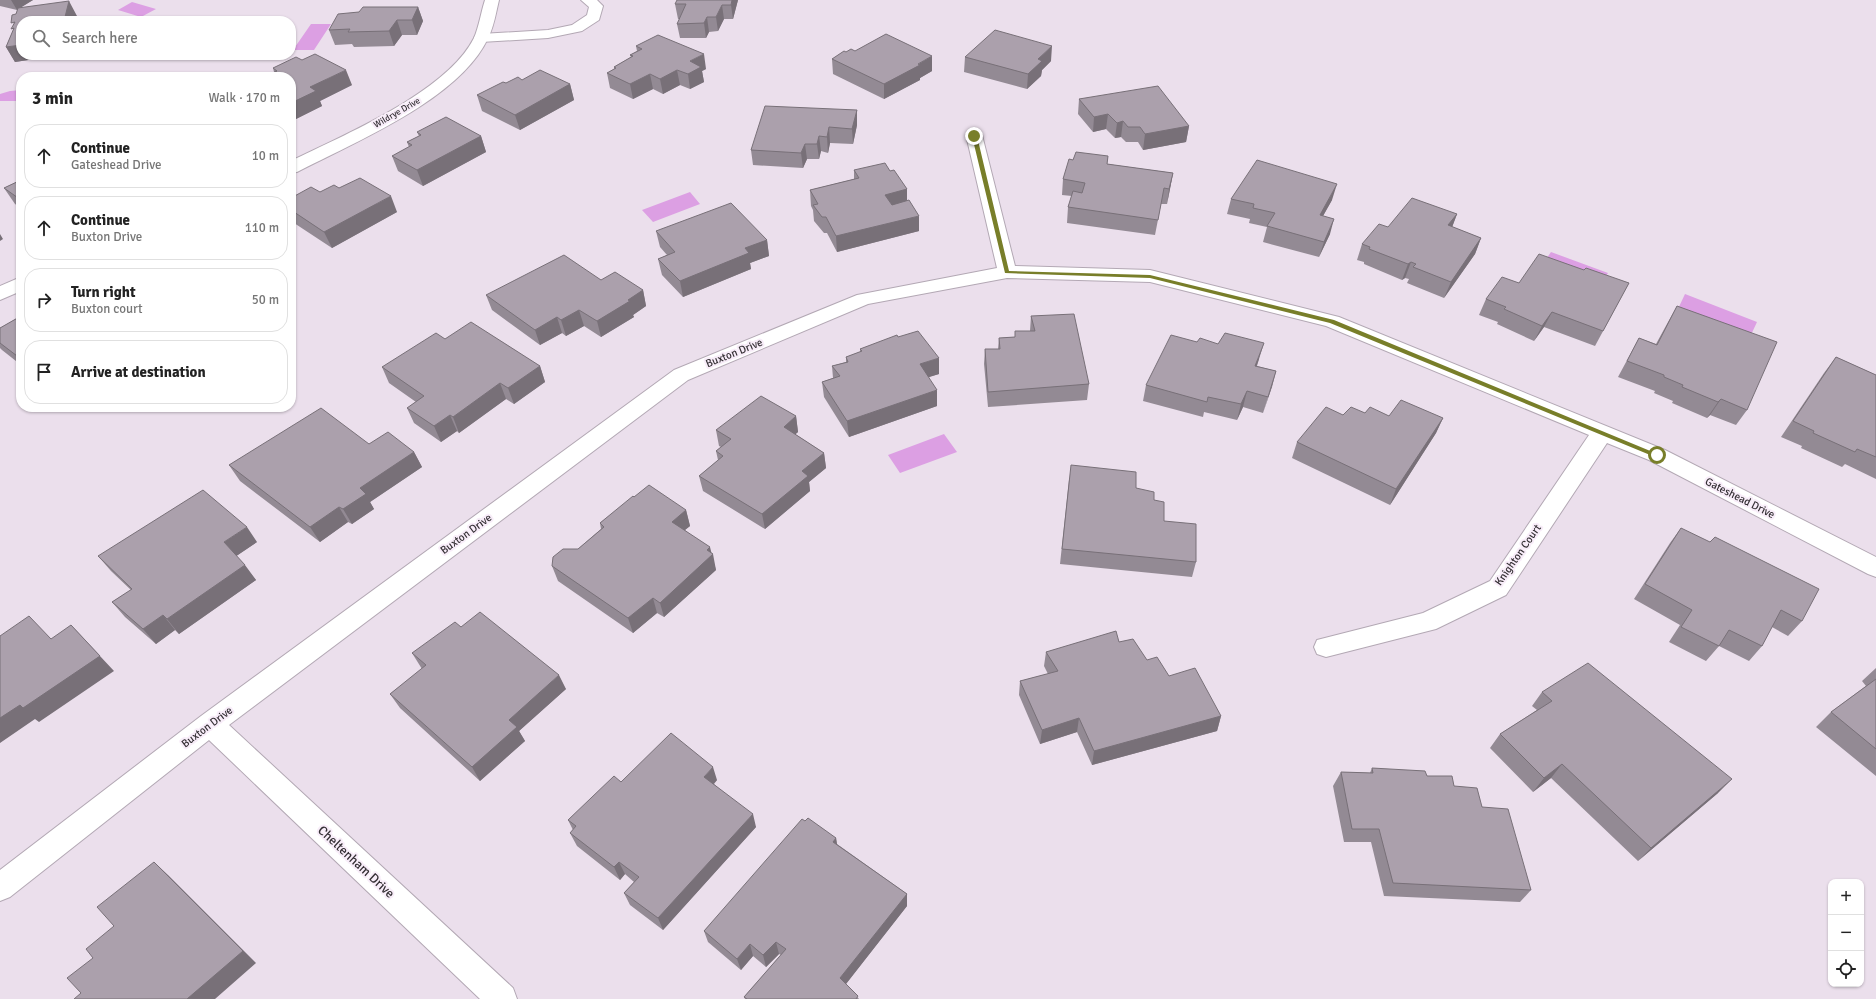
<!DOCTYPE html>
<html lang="en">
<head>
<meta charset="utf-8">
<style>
	:root { --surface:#fff; --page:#f2f2f2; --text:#222; --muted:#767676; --line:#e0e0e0 }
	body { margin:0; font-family:Signika,sans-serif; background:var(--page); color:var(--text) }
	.controls { position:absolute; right:12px; bottom:12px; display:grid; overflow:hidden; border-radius:8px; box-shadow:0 1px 3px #0004 }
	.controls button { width:36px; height:36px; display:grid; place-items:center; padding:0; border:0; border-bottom:1px solid var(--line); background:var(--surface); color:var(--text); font:20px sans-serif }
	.stop { position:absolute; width:12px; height:12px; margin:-9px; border:3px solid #787e29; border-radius:50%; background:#fff }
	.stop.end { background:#787e29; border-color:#fff; box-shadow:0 1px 4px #0008 }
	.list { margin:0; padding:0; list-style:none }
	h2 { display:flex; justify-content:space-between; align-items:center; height:52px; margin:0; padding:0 16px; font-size:17px }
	h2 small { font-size:13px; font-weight:400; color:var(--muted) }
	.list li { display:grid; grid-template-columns:26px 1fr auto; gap:12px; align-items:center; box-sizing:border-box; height:64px; margin:0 8px 8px; padding:0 8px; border:1px solid var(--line); border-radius:16px }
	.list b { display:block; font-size:15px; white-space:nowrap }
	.list p { margin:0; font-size:13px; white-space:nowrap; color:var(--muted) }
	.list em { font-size:13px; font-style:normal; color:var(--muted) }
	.icon { flex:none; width:22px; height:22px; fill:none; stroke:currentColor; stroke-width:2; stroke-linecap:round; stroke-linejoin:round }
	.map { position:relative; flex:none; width:1876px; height:999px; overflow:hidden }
	.search { position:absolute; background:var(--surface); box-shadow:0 1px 3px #0004; left:16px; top:16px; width:280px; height:44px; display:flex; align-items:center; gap:10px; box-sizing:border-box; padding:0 14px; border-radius:16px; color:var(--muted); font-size:15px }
	.panel { position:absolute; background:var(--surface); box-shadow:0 1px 3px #0004; left:16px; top:72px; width:280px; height:340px; border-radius:16px }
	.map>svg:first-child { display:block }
</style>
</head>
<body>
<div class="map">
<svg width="1876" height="999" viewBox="0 0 1876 999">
	<rect width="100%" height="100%" fill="#ebdfec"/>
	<path fill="#dc9fe3" d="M132,2L156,9L141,17L118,10Z
		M311,24H331L314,50H293Z
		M21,90V101H0V94L10,91Z
		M690,192L700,204L653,222L642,210Z
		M1551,252L1608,273L1600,286L1542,265Z
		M1685,294L1757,322L1750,337L1677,311Z
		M944,434L957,452L900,473L888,455Z"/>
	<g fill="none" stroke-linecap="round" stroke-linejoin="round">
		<g stroke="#b3a8b4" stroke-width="2">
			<path id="lane" d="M581,0H597L603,6L599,20L582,31L548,38L481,42L476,41L474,38L476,35L481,34L548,30L572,25L587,15L589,7Z"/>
		</g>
		<g stroke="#b3a8b4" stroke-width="2">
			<path id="street" d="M485,0H499C496,12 494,27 488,38C460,99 355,142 297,172L291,173V161C344,135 447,92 474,38C479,27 481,12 485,0Z
				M974,130L980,132L982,135L1015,266L1150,270L1339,317L1665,450L1876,557V577L1868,574L1649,460L1607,443L1506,595L1436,629L1326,657L1317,654L1314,647L1317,640L1423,613L1490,581L1589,435L1326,326L1150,282L1007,278L868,304L688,380L229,725L513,988L517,999H480L209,740L10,897L0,901V870L201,716L674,370L857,295L997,268L966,135L968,132Z
				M21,277V291L0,300V286Z"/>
		</g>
		<use href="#lane" fill="#fff" fill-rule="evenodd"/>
		<use href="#street" fill="#fff" fill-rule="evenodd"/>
	</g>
	<path fill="#938a94" d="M0,0H33L19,8L77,16L76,21H21V55H49L48,57L15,62L6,47L13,31V26L18,9L17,10L0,6Z
		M738,0L733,19H724L718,31L709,32L706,38H680L677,24L680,19H678L675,4Z
		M418,7L423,21L417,35H402L394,46L354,47L352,44L335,45L329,30L359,12Z
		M636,46L706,69L702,71L704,82L690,89L680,85L663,94L653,89L633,99L610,88L607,73L614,69V67L631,57L630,55L637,51Z
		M855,51L932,71L920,78V80L884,99L833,74L832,59L846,52Z
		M965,57L1051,61L1042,70L1041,76L1027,89L964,72Z
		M273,68L352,85L320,101L322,106L294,120L291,118V77L274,72Z
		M522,80L570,84L574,100L520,130L482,111L477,95L506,83Z
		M1079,99L1189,126L1186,142L1143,150L1138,142H1126L1121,137L1115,138L1106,129L1093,132L1078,114Z
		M857,110V125L853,144L830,143L828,153L821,151L819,159H807L803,168L753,165L751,150Z
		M417,132L481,136L486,152L423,186L398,171L392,156L409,147L407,142L419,136Z
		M1108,156L1107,164L1173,173L1167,204H1161L1155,235L1067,223L1068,207L1072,196L1062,195L1063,179L1073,160Z
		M854,170L890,171L907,189V201L919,231L837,252L827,233H824L814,221L813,210L811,206L810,190L854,179Z
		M21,180V208L15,204L4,188Z
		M339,188L397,212L332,248L291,221V198Z
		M1231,199L1332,200L1323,216L1330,234L1319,257L1263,242L1267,227L1249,223L1250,219L1227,214Z
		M1457,214L1452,227L1481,238L1475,254L1444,298L1407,283L1409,279L1405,278L1402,280L1364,264V262L1357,260L1362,244Z
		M656,231L767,240L769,256L750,263L751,269L683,297L662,275L658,259L667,255L660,247Z
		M1584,270L1629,283L1595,346L1544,327L1534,341L1497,324L1498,322L1479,315L1486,299L1519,283Z
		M601,280L643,290L646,306L633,315L634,317L601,337L584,326L566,336L562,333L540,345L492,310L486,295Z
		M1677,306L1747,410L1736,425L1710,415L1707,418L1672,403L1673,401L1654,393L1655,391L1618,377L1639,338L1656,344L1668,322Z
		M21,316V365L2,350L0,348V328Z
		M1031,316L1089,384L1087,400L988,407L984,364L985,349H998L999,338L1015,337V331H1030Z
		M898,337L939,374L928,377L937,406L849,437L824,397L822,382L833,378L832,366L846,362V357L860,352V349Z
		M445,339L540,366L545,382L514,404L506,399L459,433L457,431L441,442L414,423L407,408L416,402L389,383L382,367Z
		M1836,357L1876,375V479L1845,464L1842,467L1801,448L1802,446L1781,437L1824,373Z
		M1259,359L1257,366L1276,371L1263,413L1243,407L1237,420L1204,412L1203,417L1143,401L1146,385Z
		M1365,413L1389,416L1443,418L1436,433L1390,505L1292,458L1297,442L1343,415Z
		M796,416L798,432L795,434L824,453L826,468L809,482L810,491L765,529L703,491L699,476L718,460L716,451L721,447L719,446L716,430Z
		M369,444L414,452L422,467L370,502L374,509L352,524L348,522L320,542L240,481L229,465Z
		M1069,480L1154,500L1164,521L1196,562L1192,577L1060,564Z
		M634,497L686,510L690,526L685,530L711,553L716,570L664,617L657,613L633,633L558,581L552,566L578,549L601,529L600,523Z
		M1681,528L1802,621L1788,636L1772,627L1762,646L1749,661L1719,646L1706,661L1669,642L1680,625L1634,599L1670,543Z
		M257,542L236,556L256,580L179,634L175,630L156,644L125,617L112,602L131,590L111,571L98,556Z
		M461,627L566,689L519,731L525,741L480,781L400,708L390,694L422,669L412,653Z
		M1119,642L1147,660L1169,676L1221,716L1217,731L1092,765L1077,732L1040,744L1019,695L1020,681L1048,674L1044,666L1046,652Z
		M1876,668V776L1816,727L1831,712L1866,686L1862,681Z
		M1542,692L1718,793L1638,861L1551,778L1533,792L1490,748L1500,734L1537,710L1532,706Z
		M1372,768L1427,776L1454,786L1482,807L1531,890L1520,902L1384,896L1371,842H1344L1333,786L1341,772L1370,773Z
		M717,780L714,784L756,827L663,930L630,905L624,893L634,882L625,874L620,880L577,846L570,833L573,830L568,820L621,782Z
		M805,821L836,838L837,844L907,894V906L846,984L859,999H745L744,997L781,955L779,954L766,967L753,956L741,970L708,942L704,931Z"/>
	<path fill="#787078" d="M11,0H33L17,10Z
		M732,0H738L733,19L731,5Z
		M69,1L77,16L76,21H62Z
		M722,5L724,19L718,31L716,17Z
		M418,7L423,21L417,35L412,20Z
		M707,17L709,32L706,38L704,23Z
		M397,20L402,35L394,46L389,31Z
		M21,45V55H49L48,57L15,62L6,47Z
		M1052,46L1051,61L1042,70L1041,76L1027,89L1028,74L1038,59Z
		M704,54L706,69L702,71L704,82L690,89L688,74L690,61Z
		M932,56V71L920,78V80L884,99V84Z
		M346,70L352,85L320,101L322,106L294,120L291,113V103L310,87Z
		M677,70L680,85L663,94L660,79Z
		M650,74L653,89L633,99L630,84Z
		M570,84L574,100L520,130L515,115Z
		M857,110V125L853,144L852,129Z
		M1108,114L1106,129L1093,132L1094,117Z
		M1123,121L1121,137L1115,138L1117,123Z
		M1189,126L1186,142L1143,150L1145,134Z
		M829,127L830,143L828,153L827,137Z
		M481,136L486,152L423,186L417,170Z
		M819,136L821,151L819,159L817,144Z
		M805,144L807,159L803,168L801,153Z
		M1173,173L1170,189L1167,204L1169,189Z
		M1337,184L1332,200L1315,230L1320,215Z
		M907,189V204L885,210V195Z
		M391,196L397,212L332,248L324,232Z
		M1457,214L1451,230L1448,225Z
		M919,216V231L837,252L836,236Z
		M1334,219L1330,234L1319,257L1324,242Z
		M0,234L3,239L0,241Z
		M1481,238L1475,254L1444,298L1451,282Z
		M767,240L769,256L750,263L751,269L683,297L680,281L745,248Z
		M1411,262L1405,278L1402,280L1408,264Z
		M643,290L646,306L633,315L634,317L601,337L597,321L628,300Z
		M579,310L584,326L566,336L561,320Z
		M1552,312L1544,327L1534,341L1542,326Z
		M557,317L562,333L540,345L535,330Z
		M1264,343L1259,359L1251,381L1255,366Z
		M939,358V374L920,380V364Z
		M540,366L545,382L514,404L508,388Z
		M1276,371L1272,387L1263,413L1268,397Z
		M500,383L506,399L459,433L453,417Z
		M937,390V406L849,437L847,421Z
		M1247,391L1243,407L1237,420L1241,404Z
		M1721,399L1710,415L1707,418L1718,402Z
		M450,415L457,431L441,442L434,426Z
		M796,416L798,432L786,443L784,427Z
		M1443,418L1436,433L1390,505L1396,489Z
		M414,452L422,467L370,502L374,509L352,524L343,509L360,488Z
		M824,453L826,468L809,482L810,491L765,529L762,514L802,471Z
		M339,507L348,522L320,542L310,527Z
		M686,510L690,526L676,537L672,522Z
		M247,527L257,542L235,557L224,542Z
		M710,547L712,555L713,554L716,570L664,617L660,603Z
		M245,565L256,580L179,634L167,619Z
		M653,598L657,613L633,633L628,618Z
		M163,615L175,630L156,644L143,629Z
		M71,625L114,671L39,722L35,719L0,743V718Z
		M559,675L566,689L519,731L525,741L480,781L472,767L509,720Z
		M1221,716L1217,731L1092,765L1094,751Z
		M1079,718L1077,732L1040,744L1042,730Z
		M1562,764L1551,778L1533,792L1544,778Z
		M713,767L717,780L708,790L704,777Z
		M1732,779L1718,793L1638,861L1651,848Z
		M753,814L756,827L663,930L658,918Z
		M836,838L838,851L833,842Z
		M154,862L168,875L256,963L215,999H187Z
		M619,862L625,874L620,880L614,867Z
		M907,894V906L842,989L840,978Z
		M776,942L779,954L766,967L763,955Z
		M750,944L753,956L741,970L737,959Z"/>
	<path fill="#aba0ac" stroke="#787078" d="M677,0H732L731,5H722L716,17H707L704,23L677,24L686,4H675Z
		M69,1L64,21H21V45L6,47L14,28L11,29L15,22L11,23L12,15L16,14L18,8Z
		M363,7H418L412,20H397L389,31L348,32L350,29L329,30L338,14L359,12Z
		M995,30L1052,46L1038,59L1042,61L1028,74L965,57Z
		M886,34L932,56L918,64L920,65L884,84L832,59L844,51L846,52L851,49L855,51Z
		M658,35L704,54L690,61L701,67L688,74L677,70L660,79L650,74L630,84L607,73L616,68L614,67L633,56L630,55L642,49L636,46Z
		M315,54L346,70L310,87L316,91L291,103V77H264L277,71L273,68L296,57L302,60Z
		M540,70L570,84L515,115L477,95L503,82L506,83L518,77L522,80Z
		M1158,86L1189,126L1145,134L1140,127H1128L1123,121L1117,123L1108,114L1094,117L1079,99Z
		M765,106L857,110L852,129L829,127L827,137L819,136L817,144H805L801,153L751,150Z
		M446,117L481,136L417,170L392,156L412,145L407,142L421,135L417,132Z
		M1076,152L1108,156L1107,164L1173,173L1169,189L1164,188L1158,220L1068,207L1073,191L1082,193L1085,183L1063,179L1069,159L1073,160Z
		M1257,160L1337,184L1320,215L1334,219L1324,242L1267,226L1275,213L1253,208L1254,204L1231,199Z
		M885,163L890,171L894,170L907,189L885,195L892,205L909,200L919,216L836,236L826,217H822L813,205L818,204L810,190L859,178L854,170Z
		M360,178L391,196L324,232L291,210V198L311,187L320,192L334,185L339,188Z
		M21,180V200L4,188Z
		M1412,198L1457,214L1448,225L1481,238L1451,282L1413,267L1416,264L1411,262L1408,264L1369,249L1370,247L1362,244L1379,224L1388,227Z
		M731,203L767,240L745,248L749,253L680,281L658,259L675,252L656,231Z
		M1539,254L1584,270L1586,268L1629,283L1603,331L1552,312L1542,326L1504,309L1506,307L1486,299L1502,277L1519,283Z
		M564,255L601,280L615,272L643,290L628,300L630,301L597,321L579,310L561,320L557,317L535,330L486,295Z
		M1677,306L1777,342L1747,410L1721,399L1718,402L1682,387L1683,385L1664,377V375L1627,361L1639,338L1657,345Z
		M1074,314L1089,384L988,392L985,349H1000L999,338L1015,337V331H1035L1031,316Z
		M21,316V359L0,343V328Z
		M471,322L540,366L508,388L500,383L453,417L450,415L434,426L407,408L424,396L382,367L436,333L445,339Z
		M918,331L939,358L920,364L937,390L847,421L822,382L840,376L832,366L848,362L846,357L862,351L860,349L897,335L898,337Z
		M1225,333L1264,343L1255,366L1276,371L1268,397L1247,391L1241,404L1208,397L1207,402L1146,385L1171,335L1197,342L1200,338L1218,344Z
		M1836,357L1876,375V457L1857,449L1855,452L1813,433L1814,431L1793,421Z
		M761,396L796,416L784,427L824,453L802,471L808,476L762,514L699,476L723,456L716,451L731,439L716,430Z
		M1401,400L1443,418L1396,489L1297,442L1326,407L1343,415L1351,407L1365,413L1370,407L1389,416Z
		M321,408L369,444L388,432L414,452L360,488L366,494L343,509L339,507L310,527L229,465Z
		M1071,465L1136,472V488L1154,492V500L1164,502V521L1196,524V562L1062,549Z
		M649,485L686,510L672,522L710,547L707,550L713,554L660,603L653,598L628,618L552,566L553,557L563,549H578L604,527L600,523L633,496L634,497Z
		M203,490L247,527L224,542L245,565L167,619L163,615L143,629L112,602L132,589L98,556Z
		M1681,528L1710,542L1715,537L1819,589L1802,621L1781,610L1762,646L1729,630L1719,646L1681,627L1692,610L1645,584Z
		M480,612L559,675L509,720L517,727L472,767L390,694L426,665L412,653L455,622L461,627Z
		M29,616L51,639L71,625L100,656L23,708L20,705L0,718V636Z
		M1116,631L1119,642L1133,639L1147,660L1157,657L1169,676L1195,668L1221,716L1094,751L1079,718L1042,730L1020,681L1058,671L1046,652Z
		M1588,663L1732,779L1651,848L1562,764L1544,778L1500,734L1552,701L1542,692Z
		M1876,679V749L1831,712Z
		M671,733L713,767L704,777L753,814L658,918L624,893L639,877L619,862L614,867L570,833L576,826L568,820L614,776L621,782Z
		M1372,768L1425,771L1427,776H1452L1454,786L1477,788L1482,807L1508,809L1531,890L1393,883L1379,829H1352L1341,772L1373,773Z
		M808,818L836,838L833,842L907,894L840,978L858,996L856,999H747L744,997L786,949L776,942L763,955L750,944L737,959L704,931L802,819L805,821Z
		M154,862L243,951L187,999H74L81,993L67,978L93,958L86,949L114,926L97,907Z"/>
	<path fill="#787e29" d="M974,134L977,136L1009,271L1150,275L1334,320L1660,455L1655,457L1330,323L1150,278L1005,273L972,136Z"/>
	<g text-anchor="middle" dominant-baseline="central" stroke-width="4" stroke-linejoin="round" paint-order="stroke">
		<g font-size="9" fill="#342f34" stroke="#f8edf9">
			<text transform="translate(397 113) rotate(-30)">Wildrye Drive</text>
		</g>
		<g font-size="11" fill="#342f34" stroke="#f8edf9">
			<text transform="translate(734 353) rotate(-22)">Buxton Drive</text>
			<text transform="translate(1740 498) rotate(27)">Gateshead Drive</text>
			<text transform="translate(466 534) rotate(-36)">Buxton Drive</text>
			<text transform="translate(1518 555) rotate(-55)">Knighton Court</text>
			<text transform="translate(207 727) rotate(-37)">Buxton Drive</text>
		</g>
		<g font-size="13" fill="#342f34" stroke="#f8edf9">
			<text transform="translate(356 862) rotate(43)">Cheltenham Drive</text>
		</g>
	</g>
</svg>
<div class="controls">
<button>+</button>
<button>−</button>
<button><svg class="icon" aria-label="locate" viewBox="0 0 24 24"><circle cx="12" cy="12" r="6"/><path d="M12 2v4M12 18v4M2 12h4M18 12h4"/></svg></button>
</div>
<div class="stop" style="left:1657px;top:455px"></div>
<div class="stop end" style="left:974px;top:136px"></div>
<div class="search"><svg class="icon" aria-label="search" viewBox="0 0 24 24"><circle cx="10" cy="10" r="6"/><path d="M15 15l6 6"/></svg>Search here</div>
<section class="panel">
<h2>3 min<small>Walk · 170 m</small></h2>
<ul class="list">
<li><svg class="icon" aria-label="ahead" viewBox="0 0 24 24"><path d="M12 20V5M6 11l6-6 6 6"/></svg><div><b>Continue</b><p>Gateshead Drive</p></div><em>10 m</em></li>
<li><svg class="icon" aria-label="ahead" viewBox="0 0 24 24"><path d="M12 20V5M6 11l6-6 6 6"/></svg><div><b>Continue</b><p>Buxton Drive</p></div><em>110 m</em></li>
<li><svg class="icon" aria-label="right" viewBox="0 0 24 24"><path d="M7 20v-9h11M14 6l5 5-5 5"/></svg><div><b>Turn right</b><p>Buxton court</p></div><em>50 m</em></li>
<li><svg class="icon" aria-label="arrive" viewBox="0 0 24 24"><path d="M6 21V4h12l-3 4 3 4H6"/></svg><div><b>Arrive at destination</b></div></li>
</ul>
</section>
</div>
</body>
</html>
